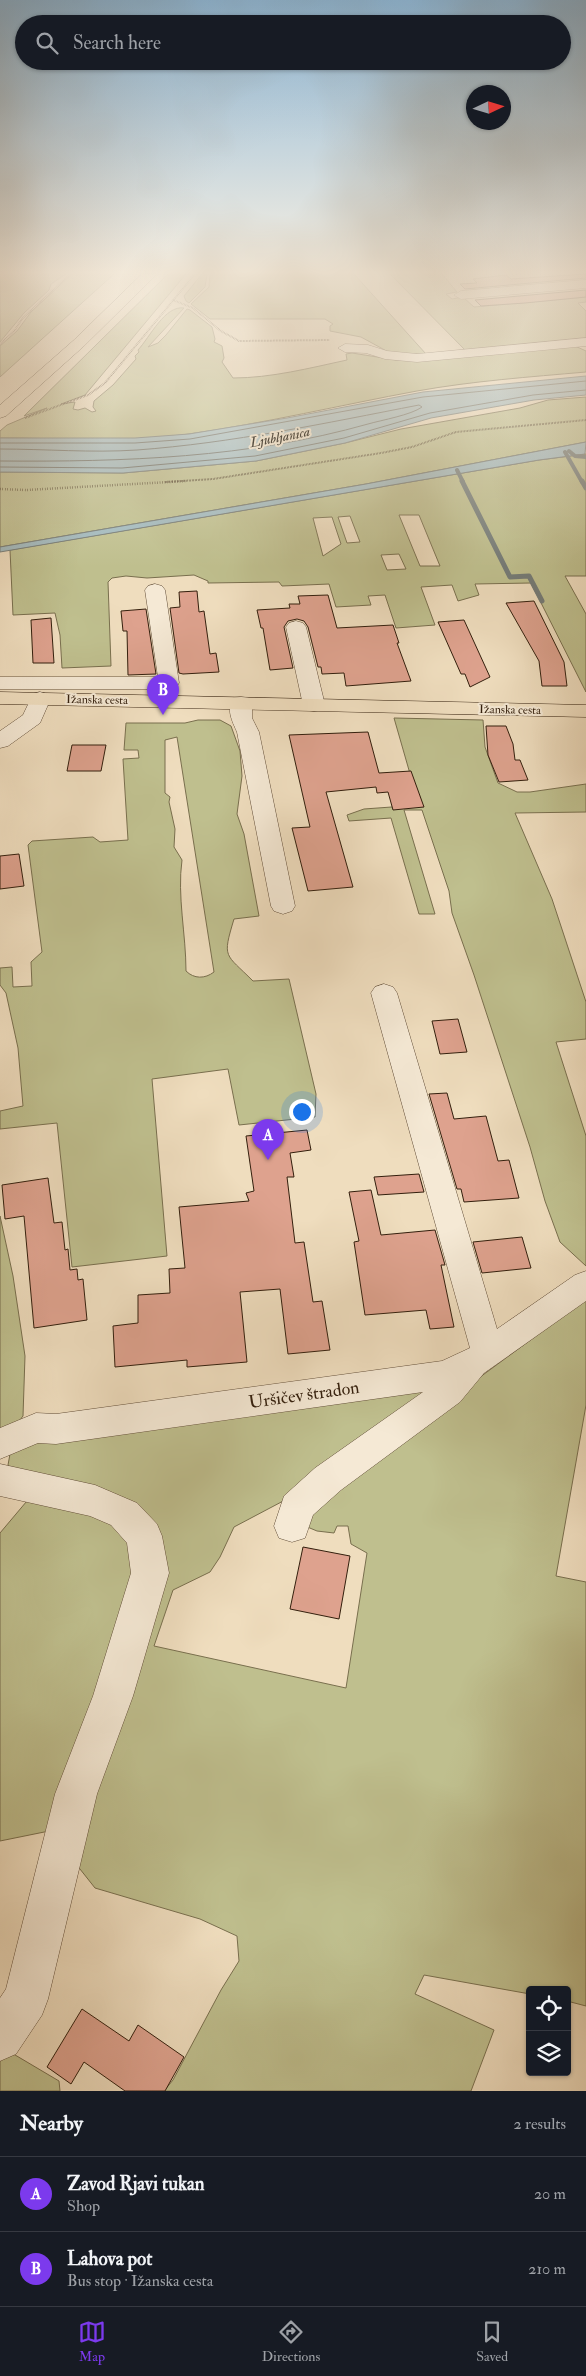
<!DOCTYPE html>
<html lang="en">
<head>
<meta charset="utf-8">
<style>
	:root { --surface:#171b24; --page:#242831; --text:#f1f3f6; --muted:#9ea1a6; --line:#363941; --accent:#7c3aed }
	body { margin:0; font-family:"IM FELL Double Pica",serif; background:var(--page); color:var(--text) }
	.controls { position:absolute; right:15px; bottom:15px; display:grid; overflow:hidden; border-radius:5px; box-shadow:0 1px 4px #0004 }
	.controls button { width:45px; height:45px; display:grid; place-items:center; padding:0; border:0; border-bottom:1px solid var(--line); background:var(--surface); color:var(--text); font:25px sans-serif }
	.compass { position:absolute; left:466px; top:85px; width:45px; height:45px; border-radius:50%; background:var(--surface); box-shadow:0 1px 4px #0004; rotate:86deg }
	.you { position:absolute; left:301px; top:1111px; width:18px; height:18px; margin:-12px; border:4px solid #fff; border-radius:50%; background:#1a73e8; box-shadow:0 0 0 8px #1a73e833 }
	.badge { display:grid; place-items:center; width:32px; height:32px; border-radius:50%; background:var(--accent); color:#fff; font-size:16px; font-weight:700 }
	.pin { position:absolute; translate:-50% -41px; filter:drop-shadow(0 1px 2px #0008) }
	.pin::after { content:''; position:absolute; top:26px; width:18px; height:15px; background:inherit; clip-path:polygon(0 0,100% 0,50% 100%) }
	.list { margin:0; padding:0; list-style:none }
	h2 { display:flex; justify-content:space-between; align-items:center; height:65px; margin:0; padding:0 20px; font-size:21px }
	h2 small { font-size:16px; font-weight:400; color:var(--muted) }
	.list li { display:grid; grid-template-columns:32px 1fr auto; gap:15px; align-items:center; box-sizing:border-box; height:75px; padding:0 20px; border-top:1px solid var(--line) }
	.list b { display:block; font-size:19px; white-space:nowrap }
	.list p { margin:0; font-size:16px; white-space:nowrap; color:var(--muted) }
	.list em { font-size:16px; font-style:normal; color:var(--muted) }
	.icon { flex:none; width:28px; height:28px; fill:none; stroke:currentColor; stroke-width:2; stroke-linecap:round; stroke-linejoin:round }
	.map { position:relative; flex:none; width:586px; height:2091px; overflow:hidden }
	.search { position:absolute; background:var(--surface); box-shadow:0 1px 4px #0004; left:15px; right:15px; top:15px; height:55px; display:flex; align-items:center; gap:12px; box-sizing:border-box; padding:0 18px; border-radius:28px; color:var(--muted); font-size:19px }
	.sheet { height:215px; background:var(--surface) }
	nav { display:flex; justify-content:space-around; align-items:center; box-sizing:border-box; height:70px; border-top:1px solid var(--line); background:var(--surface); font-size:14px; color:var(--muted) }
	nav a { display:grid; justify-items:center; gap:2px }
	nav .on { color:var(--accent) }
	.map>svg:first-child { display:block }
</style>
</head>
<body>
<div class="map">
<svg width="586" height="2091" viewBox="0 0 586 2091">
	<rect width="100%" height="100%" fill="#efddbe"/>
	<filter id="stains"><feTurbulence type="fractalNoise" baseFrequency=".004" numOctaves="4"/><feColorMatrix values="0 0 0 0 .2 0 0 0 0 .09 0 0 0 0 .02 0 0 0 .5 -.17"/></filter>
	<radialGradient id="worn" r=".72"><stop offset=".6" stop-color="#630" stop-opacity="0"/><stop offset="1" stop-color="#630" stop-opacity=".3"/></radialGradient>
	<path fill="#bfbf8e" stroke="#796f4e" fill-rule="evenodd" d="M0,274H66L51,284L49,290L24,313L0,342Z
		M72,274H114L0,377V346L17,331L31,312Z
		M168,274H186L85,395L61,404L75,402L73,409L78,410L85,408L92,412L96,411L93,407L94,401L113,385L136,359L135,356L139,352L138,350C150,337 165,305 184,308L148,347L158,343L166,335L187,309L190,310L212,327L215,339L214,342L222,346L224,358L222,362L233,378C271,378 310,368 347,360L346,354L352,353L396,360L418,361L575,346L586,351V372C529,377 473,381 417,391C341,405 266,423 189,434C127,443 63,438 0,438V431L7,425L47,408L24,416Z
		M202,274H207L205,287L189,303L186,301L184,296Z
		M210,274H354L426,354H392L361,337L330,331V326L333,324L325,319H210L191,304L209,287Z
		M390,274H442L457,292L446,294L452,299L463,297L474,307L586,297V302L578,303L586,311V340L467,352Z
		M586,397V442L366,484L0,547V472L123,473L256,461L345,443L401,429L520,408L548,400Z
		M586,454V576H565L586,614V692L531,583L475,584L479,595L458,601L452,585L421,587L435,625L396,628L385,595L368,596L371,605L336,607L329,584L282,586L279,582L208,583V581L194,575L147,578L126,576L112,578L108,582L111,666L62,668L60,635L55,613L13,615L10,550L539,460ZM399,515H419L440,566H420ZM350,516L360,542L347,543L338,517ZM332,517L341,544L323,556L313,518ZM399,554L406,569L387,570L381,555Z
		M394,718L483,720L485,747L498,783L517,792H530L586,784V812L515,813L552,899L586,1002V1039L556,1042L586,1136V1266L560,1242L545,1201L530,1147L474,975L452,913L449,891L422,810H404L435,914H419L391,818L349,821L347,815L364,809L419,805Z
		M198,720H220L231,726L240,751L242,776L237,814L244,834L259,916L234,919C222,959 225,953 253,981L289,979L316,1094L315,1117L239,1125L228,1069L152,1079L167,1256L72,1267L57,1123L0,1129V1111L23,1106L18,1048L6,993L0,985V968L12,967L13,987L32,986L31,962L42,952L28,845L32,841L93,837L100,842L128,840L123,759L139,758L138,750H124L126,723H185ZM177,737L214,972C205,979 194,979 186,971C186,934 177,896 182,860L174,847L175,829L169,802L170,797L165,793V740Z
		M0,1216L13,1276L25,1356L23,1416L10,1433L0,1436Z
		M586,1299V1405L556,1576L586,1582V2006L567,2001V1990H530V1994L424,1975L415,1994L494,2030L471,2091H164L173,2080L221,1990L239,1961L237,1936L200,1919L95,1888L76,1864L153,1537L16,1474L8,1465L10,1454L21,1443L440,1383L287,1499L234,1527L220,1557L210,1572L173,1590L154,1646L346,1688L367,1553L351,1544L348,1526H337L334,1533L317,1531L305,1526L303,1518L453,1397Z
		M32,1495L85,1505L142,1548L59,1829L0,1841V1533Z
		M5,2049L59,2081L60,2091H0V2055Z"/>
	<path fill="#a0b8bd" stroke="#747b77" d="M586,376V395L534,400L431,418L345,443L256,461L123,473L0,472V438H135L189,434L287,418L423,392Z
		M586,442L585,454L539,460L0,552V547L366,484Z"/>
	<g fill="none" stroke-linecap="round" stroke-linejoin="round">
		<path stroke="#6a6c65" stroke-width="1" d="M0,443H135L190,439L423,397L586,381
			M0,449C45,449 92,453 137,450C232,443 326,423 419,405L422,407C411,415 382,420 368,424C248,458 124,462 0,461
			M0,467L122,468L255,456L344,438L430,413L533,395L586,390"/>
		<path stroke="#747b77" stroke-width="4" d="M569,451L575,456L586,457
			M565,452L582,482
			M457,470L463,482"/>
		<path stroke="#747b77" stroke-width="5" d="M462,481L510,577L529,576L542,601
			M582,481L586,488"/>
	</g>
	<path fill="#dea28e" stroke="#331f0d" d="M586,274V278L465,289L460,284L477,283L473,279L506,275L511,279Z
		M586,290V297L525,303L481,306L475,300Z
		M197,591L199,612L204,611L210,654L216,653L219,672L183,674L179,673L170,608L180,607L179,592Z
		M328,595L337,628L393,625L399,643H397L411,681L346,686L344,673L322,674L321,667H318L308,627L304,621L297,619L288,621L284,627L293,668L270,670L263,628H261L257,610L290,608L289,604H300L298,596Z
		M534,601L564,662L567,686H542L539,661L506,603Z
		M146,609L156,674L128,675L127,631H123L121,611Z
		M51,618L54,663H33L31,620Z
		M464,620L490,677L470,687L465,674H461L438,622Z
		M486,726H506L513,744L515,760H520L528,780L499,782L488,755Z
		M368,732L379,773L411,771L424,807L393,810L388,792L377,793L376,787L326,792L353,887L308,891L292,828L310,827L289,735Z
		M72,745H106L101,771H67Z
		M19,854L24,886L0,889V856Z
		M458,1019L467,1052L440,1054L432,1021Z
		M447,1093L454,1119L486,1116L498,1161L509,1160L519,1198L464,1202L461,1189H457L429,1094Z
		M307,1130L311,1150L290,1153L294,1177H287L295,1243L304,1242L313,1302L322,1301L330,1350L288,1354L280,1289L240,1292L247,1362L187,1367V1360L115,1367L113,1326L138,1323V1295L170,1293L169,1269L185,1268L179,1207L249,1201L246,1193L254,1191L246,1136Z
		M419,1174L424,1192L378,1195L374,1177Z
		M48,1178L54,1223L62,1222L65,1250L68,1249L70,1270L77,1269L78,1280L83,1279L87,1320L34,1328L24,1216L5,1219L2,1185Z
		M371,1190L381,1235L435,1230L445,1265H441L454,1327L430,1329L426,1310L365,1315L354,1242L359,1241L349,1192Z
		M522,1237L531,1268L482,1273L473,1242Z
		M303,1547L350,1556L339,1619L290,1609Z
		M82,2009L129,2041L138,2025L184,2057L165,2091H125L84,2062L71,2084L47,2067Z"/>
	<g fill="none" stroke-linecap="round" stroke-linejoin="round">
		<g stroke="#624e39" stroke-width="1">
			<path id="minor" d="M586,280V288L461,299L454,295L461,291Z
				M586,338V346L417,362L385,359L366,353L345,352L338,348L345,344L368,345L387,351L417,354Z
				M155,584L162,586L165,590L179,683L176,687L169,689H0V677H158L145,590L148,586Z
				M296,621L303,623L306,627L325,705L322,710L314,711L306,710L303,705L286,627L289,623Z
				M40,692L47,694L51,698L40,723L8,746L0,748V731L23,715L33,694Z
				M241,697L249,698L252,703V718L259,732L295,906L292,911L283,914L274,911L271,906L237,732C232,721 226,709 233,698Z
				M384,984L393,987L397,993L497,1329L575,1275L586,1271V1301L484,1373L460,1402L341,1490L313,1515L305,1538L292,1542L279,1538L274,1526L284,1496L315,1468L423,1392L56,1444L38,1443L0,1459V1428L36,1413L56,1414L442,1361L470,1348L371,993L375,987Z
				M0,1464L95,1485L137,1503L157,1524L162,1536L169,1573L133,1696L97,1794L48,1999L42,2015L16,2054L0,2061V1998L6,1989L55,1794L93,1696L131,1573L127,1543L111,1525L90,1516L0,1496Z"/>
		</g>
		<g stroke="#331f0d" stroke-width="1">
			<path id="major" d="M0,692L586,705V717L0,704Z"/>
		</g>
		<g stroke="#331f0d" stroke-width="1">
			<path id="highway" d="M142,274H157L84,346L6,416L0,418V405L74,340Z"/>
		</g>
		<path stroke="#331f0d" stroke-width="2" stroke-dasharray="0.5 1" stroke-linecap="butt" d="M173,300L193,308L221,331L239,341L330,340
			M0,344L15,330L22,319L70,274
			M25,418L88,395L105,383L195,274
			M165,482L213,479L381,453L412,447L456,432L586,420"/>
		<path stroke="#331f0d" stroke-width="2.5" stroke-dasharray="0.5 2" stroke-linecap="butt" d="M0,489L26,490L187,481"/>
		<use href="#minor" fill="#f5e9d5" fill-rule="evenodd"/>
		<use href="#major" fill="#efddbe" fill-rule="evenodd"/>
		<use href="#highway" fill="#efddbe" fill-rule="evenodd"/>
	</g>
	<linearGradient id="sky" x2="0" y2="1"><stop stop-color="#8bb6d7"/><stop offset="0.48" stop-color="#f8f0e2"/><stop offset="1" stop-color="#f8f0e2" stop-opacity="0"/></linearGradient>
	<rect width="586" height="567" fill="url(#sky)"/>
	<g text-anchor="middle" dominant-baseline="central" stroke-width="4" stroke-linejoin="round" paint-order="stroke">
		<g font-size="12" fill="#331f0d" stroke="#f5e9d5">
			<text transform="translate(97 700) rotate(1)">Ižanska cesta</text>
			<text transform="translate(510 710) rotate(1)">Ižanska cesta</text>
		</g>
		<g font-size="14" font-style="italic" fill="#544d42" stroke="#f5e9d5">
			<text transform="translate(280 437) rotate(-11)">Ljubljanica</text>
		</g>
		<g font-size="18" fill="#331f0d" stroke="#f5e9d5">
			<text transform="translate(304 1395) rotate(-8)">Uršičev štradon</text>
		</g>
	</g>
	<rect width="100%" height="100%" filter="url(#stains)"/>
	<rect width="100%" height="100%" fill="url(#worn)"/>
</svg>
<div class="controls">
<button><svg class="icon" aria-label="locate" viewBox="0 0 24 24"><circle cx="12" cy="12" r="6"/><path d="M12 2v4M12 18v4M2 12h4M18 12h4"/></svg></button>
<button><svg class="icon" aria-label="layers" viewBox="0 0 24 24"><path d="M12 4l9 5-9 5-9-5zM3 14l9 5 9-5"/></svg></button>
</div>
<svg class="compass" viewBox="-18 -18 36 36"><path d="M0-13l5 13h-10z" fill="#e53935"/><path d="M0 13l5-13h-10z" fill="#9ea1a6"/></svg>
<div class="you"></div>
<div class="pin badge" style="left:268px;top:1160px">A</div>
<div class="pin badge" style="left:163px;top:715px">B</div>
<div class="search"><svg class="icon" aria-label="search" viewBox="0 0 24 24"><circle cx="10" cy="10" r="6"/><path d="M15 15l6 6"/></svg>Search here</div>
</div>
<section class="sheet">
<h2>Nearby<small>2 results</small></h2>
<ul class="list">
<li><span class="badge">A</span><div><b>Zavod Rjavi tukan</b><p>Shop</p></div><em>20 m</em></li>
<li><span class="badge">B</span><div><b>Lahova pot</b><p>Bus stop · Ižanska cesta</p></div><em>210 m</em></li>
</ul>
</section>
<nav>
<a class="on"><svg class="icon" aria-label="map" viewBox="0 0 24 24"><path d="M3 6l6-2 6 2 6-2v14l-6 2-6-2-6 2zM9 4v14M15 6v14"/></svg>Map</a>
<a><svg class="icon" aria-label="directions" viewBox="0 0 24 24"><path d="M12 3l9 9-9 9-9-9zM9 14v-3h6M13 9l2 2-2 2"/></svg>Directions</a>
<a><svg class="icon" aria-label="saved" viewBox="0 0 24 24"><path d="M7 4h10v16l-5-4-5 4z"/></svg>Saved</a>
</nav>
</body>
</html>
